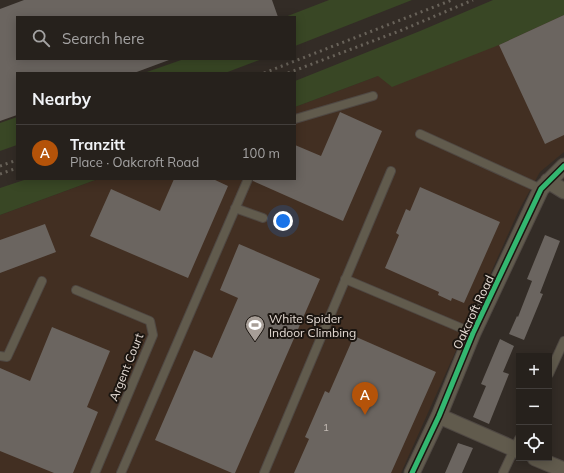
<!DOCTYPE html>
<html lang="en">
<head>
<meta charset="utf-8">
<style>
	:root { --surface:#26211c; --page:#322e29; --text:#f1f3f6; --muted:#a4a3a3; --line:#423e3b; --accent:#b45309 }
	body { margin:0; font-family:Mulish,sans-serif; background:var(--page); color:var(--text) }
	.controls { position:absolute; right:12px; bottom:12px; display:grid; overflow:hidden; border-radius:0px; box-shadow:0 2px 10px #0003 }
	.controls button { width:36px; height:36px; display:grid; place-items:center; padding:0; border:0; border-bottom:1px solid var(--line); background:var(--surface); color:var(--text); font:20px sans-serif }
	.you { position:absolute; left:283px; top:221px; width:14px; height:14px; margin:-10px; border:3px solid #fff; border-radius:50%; background:#1a73e8; box-shadow:0 0 0 6px #1a73e833 }
	.badge { display:grid; place-items:center; width:26px; height:26px; border-radius:50%; background:var(--accent); color:#fff; font-size:13px; font-weight:700 }
	.pin { position:absolute; translate:-50% -33px; filter:drop-shadow(0 1px 2px #0008) }
	.pin::after { content:''; position:absolute; top:21px; width:14px; height:12px; background:inherit; clip-path:polygon(0 0,100% 0,50% 100%) }
	.list { margin:0; padding:0; list-style:none }
	h2 { display:flex; justify-content:space-between; align-items:center; height:52px; margin:0; padding:0 16px; font-size:17px }
	h2 small { font-size:13px; font-weight:400; color:var(--muted) }
	.list li { display:grid; grid-template-columns:26px 1fr auto; gap:12px; align-items:center; box-sizing:border-box; height:56px; padding:0 16px; border-top:1px solid var(--line) }
	.list b { display:block; font-size:15px; white-space:nowrap }
	.list p { margin:0; font-size:13px; white-space:nowrap; color:var(--muted) }
	.list em { font-size:13px; font-style:normal; color:var(--muted) }
	.icon { flex:none; width:22px; height:22px; fill:none; stroke:currentColor; stroke-width:2; stroke-linecap:round; stroke-linejoin:round }
	.map { position:relative; flex:none; width:564px; height:473px; overflow:hidden }
	.search { position:absolute; background:var(--surface); box-shadow:0 2px 10px #0003; left:16px; top:16px; width:280px; height:44px; display:flex; align-items:center; gap:10px; box-sizing:border-box; padding:0 14px; border-radius:0px; color:var(--muted); font-size:15px }
	.panel { position:absolute; background:var(--surface); box-shadow:0 2px 10px #0003; left:16px; top:72px; width:280px; height:108px; border-radius:0px }
	.map>svg:first-child { display:block }
</style>
</head>
<body>
<div class="map">
<svg width="564" height="473" viewBox="0 0 564 473">
	<rect width="100%" height="100%" fill="#332c26"/>
	<path fill="#422f22" d="M564,0V152L540,172L519,210L401,473H0V215L98,179H295V107L399,68Z"/>
	<path fill="#394725" d="M329,0H412L295,46V17H285Z
		M493,0H564V15L499,45L392,87L378,76L295,107V81L420,31Z
		M184,59H262L225,73H144Z
		M17,117V145L0,151V123Z
		M27,179H98L0,215V188Z"/>
	<path fill="#6b6560" d="M24,0H272L278,17H17V59H169V60L134,73H17V115L0,121V9Z
		M564,15V135L545,144L499,45Z
		M340,112L382,131L343,221L253,181V179H295V145L321,156Z
		M174,179H213L228,186L188,278L90,236L111,189L160,211Z
		M420,187L500,222L464,303L452,298L451,301L438,295L439,292L385,268L399,235L396,233L406,209L410,211Z
		M45,224L56,252L0,273V240Z
		M545,235L560,241L540,293L543,294L524,340L509,334L517,316L518,317L532,281L527,279Z
		M239,244L320,279L235,473H232L155,440L194,350L212,358L238,298L220,290Z
		M52,327L110,351L87,407L98,412L73,473H54L0,451V368L30,381Z
		M354,336L436,372L391,473H294L309,439L305,437L325,391L329,393Z
		M500,339L514,346L503,372L509,374L489,424L473,417L486,386L481,384Z
		M458,443L473,448L462,473H445Z"/>
	<g fill="none" stroke-linecap="round" stroke-linejoin="round">
		<g stroke="#4f4843" stroke-width="10">
			<path id="lane" d="M295,119L373,96
				M420,134L541,189
				M235,208L263,218
				M345,279L473,333
				M76,290L150,321L153,335L95,473
				M0,356L7,357L42,281
				M549,374L564,341
				M121,473L248,179
				M264,473L391,171
				M503,473L519,439"/>
		</g>
		<g stroke="#4f4843" stroke-width="17">
			<path id="street" d="M548,181L564,191
				M439,416L519,451
				M535,458L564,470
				M412,473L439,416L473,333L541,189L564,166"/>
		</g>
		<use href="#lane" stroke="#615b4d" stroke-width="8"/>
		<use href="#street" stroke="#615b4d" stroke-width="15"/>
		<path stroke="#686259" stroke-width="3" stroke-dasharray="2 4" stroke-linecap="butt" d="M264,73L452,0
			M288,73L402,30L473,0
			M0,166L17,160
			M0,174L17,168"/>
		<g stroke="#1b1510" stroke-width="8">
			<path id="cycleway" d="M412,473L439,416L473,333L541,189L564,166"/>
		</g>
		<use href="#cycleway" stroke="#33b770" stroke-width="5"/>
	</g>
	<defs>
		<g id="stadium-pin" transform="scale(1)"><path d="M0 17L-7.5 6A9.5 9.5 0 1 1 7.5 6Z" fill="#a79e97" stroke="#1b1510"/><path d="M0-5a6.5 5 0 1 0 0 10a6.5 5 0 1 0 0-10ZM-3.5-1.8h7v3.6h-7Z" fill="#fff"/></g>
	</defs>
	<g fill-rule="evenodd">
		<use href="#stadium-pin" x="255" y="325"/>
	</g>
	<g text-anchor="middle" dominant-baseline="central" stroke-width="4" stroke-linejoin="round" paint-order="stroke">
		<g font-size="10" fill="#c6beb7">
			<text x="326" y="427">1</text>
		</g>
		<g font-size="12" fill="#e5dbd4" stroke="#1b1510">
			<text transform="translate(473 312) rotate(-65)">Oakcroft Road</text>
			<text transform="translate(126 367) rotate(-68)">Argent Court</text>
		</g>
		<g font-size="12" fill="#e5dbd4" stroke="#1b1510" text-anchor="start">
			<text x="269" y="318">White Spider<tspan x="269" dy="14">Indoor Climbing</tspan></text>
		</g>
	</g>
</svg>
<div class="controls">
<button>+</button>
<button>−</button>
<button><svg class="icon" aria-label="locate" viewBox="0 0 24 24"><circle cx="12" cy="12" r="6"/><path d="M12 2v4M12 18v4M2 12h4M18 12h4"/></svg></button>
</div>
<div class="you"></div>
<div class="pin badge" style="left:365px;top:415px">A</div>
<div class="search"><svg class="icon" aria-label="search" viewBox="0 0 24 24"><circle cx="10" cy="10" r="6"/><path d="M15 15l6 6"/></svg>Search here</div>
<section class="panel">
<h2>Nearby<small></small></h2>
<ul class="list">
<li><span class="badge">A</span><div><b>Tranzitt</b><p>Place · Oakcroft Road</p></div><em>100 m</em></li>
</ul>
</section>
</div>
</body>
</html>
